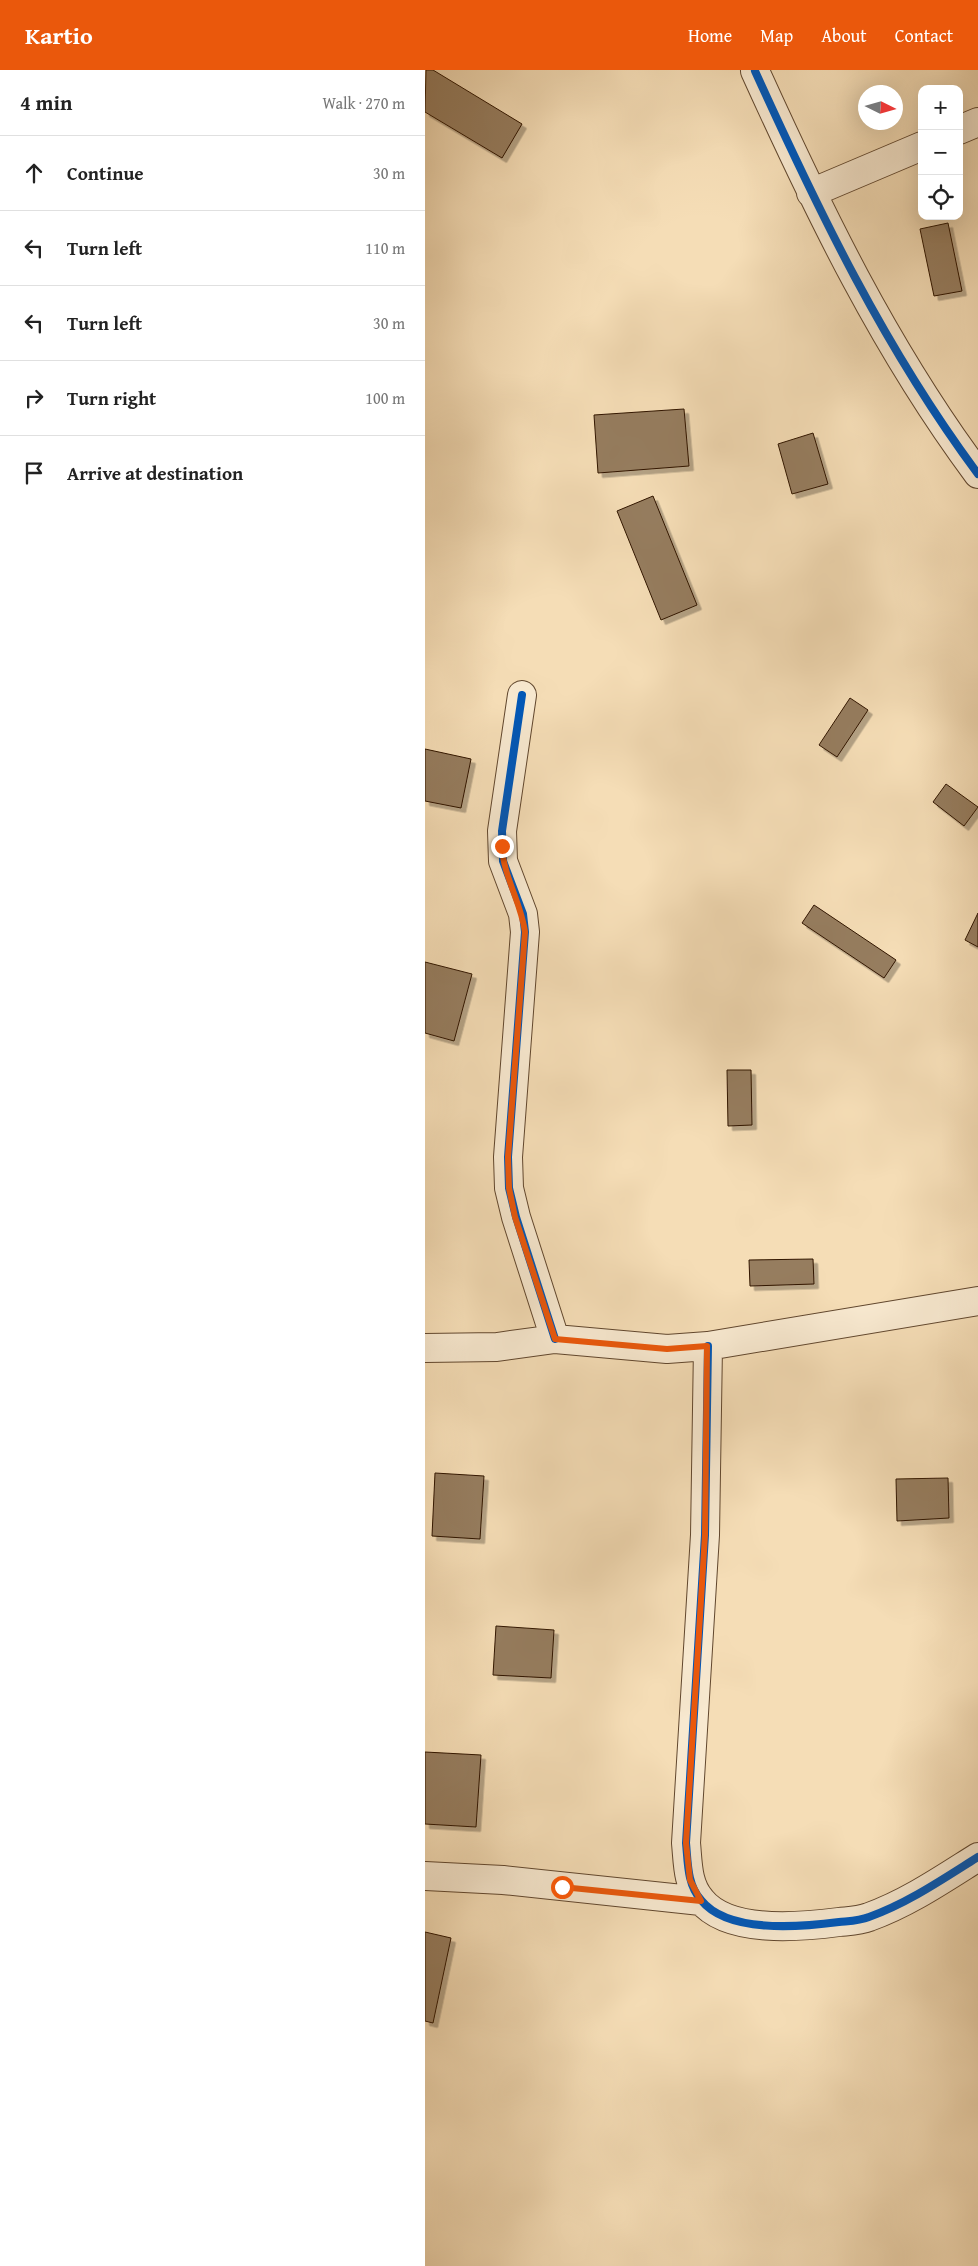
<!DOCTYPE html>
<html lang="en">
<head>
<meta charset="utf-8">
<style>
	:root { --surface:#fff; --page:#f6f6f6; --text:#222; --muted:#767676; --line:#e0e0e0; --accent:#ea580c }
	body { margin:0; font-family:"Gentium Book Plus",serif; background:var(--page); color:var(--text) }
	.controls { position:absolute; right:15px; top:15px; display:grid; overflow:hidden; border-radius:10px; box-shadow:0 5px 20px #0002 }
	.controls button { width:45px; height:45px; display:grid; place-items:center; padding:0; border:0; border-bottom:1px solid var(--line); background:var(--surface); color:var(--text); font:25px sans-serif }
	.compass { position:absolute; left:433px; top:15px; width:45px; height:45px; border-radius:50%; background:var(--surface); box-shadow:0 5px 20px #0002; rotate:95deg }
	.stop { position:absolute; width:15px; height:15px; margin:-11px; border:4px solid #ea580c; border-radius:50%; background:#fff }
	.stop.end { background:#ea580c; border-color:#fff; box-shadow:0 1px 5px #0008 }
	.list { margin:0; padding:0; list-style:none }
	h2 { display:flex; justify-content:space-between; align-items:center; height:65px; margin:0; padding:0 20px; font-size:21px }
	h2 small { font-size:16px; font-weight:400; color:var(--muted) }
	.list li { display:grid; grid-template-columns:32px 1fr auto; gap:15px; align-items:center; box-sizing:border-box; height:75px; padding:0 20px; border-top:1px solid var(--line) }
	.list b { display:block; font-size:19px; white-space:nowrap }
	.list em { font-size:16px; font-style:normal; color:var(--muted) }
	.icon { flex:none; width:28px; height:28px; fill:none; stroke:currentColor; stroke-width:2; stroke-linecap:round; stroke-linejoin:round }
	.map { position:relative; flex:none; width:553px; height:2196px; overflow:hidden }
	header { display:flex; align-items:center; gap:30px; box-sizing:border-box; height:70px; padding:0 25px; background:var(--accent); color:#fff }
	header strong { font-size:24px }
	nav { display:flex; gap:28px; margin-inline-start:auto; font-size:18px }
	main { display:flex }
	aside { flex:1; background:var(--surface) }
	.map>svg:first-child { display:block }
</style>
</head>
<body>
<header>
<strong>Kartio</strong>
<nav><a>Home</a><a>Map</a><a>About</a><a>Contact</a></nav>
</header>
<main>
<aside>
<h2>4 min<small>Walk · 270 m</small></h2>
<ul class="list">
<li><svg class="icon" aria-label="ahead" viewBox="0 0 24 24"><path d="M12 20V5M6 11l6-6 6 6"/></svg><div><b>Continue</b></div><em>30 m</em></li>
<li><svg class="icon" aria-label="left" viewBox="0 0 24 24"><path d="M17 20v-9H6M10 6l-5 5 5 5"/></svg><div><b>Turn left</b></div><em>110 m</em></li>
<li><svg class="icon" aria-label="left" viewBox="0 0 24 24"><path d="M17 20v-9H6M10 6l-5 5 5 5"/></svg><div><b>Turn left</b></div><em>30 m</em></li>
<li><svg class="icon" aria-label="right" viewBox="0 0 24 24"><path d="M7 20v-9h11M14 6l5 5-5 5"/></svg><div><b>Turn right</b></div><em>100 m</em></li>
<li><svg class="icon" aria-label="arrive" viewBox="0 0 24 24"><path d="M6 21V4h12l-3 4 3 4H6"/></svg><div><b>Arrive at destination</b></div></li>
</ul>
</aside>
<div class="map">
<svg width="553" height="2196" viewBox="0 0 553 2196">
	<defs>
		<filter id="shadow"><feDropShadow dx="4.5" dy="4.5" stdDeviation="0" flood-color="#0004"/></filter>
	</defs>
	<rect width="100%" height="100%" fill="#f5ddb6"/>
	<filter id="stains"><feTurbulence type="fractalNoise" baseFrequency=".004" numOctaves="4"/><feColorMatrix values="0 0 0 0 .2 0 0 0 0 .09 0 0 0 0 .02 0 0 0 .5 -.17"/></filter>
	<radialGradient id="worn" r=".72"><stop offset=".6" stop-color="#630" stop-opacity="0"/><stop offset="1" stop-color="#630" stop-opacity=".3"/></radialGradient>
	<path fill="#967d5f" stroke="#301501" filter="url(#shadow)" d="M1,0H8L97,54L77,88L0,42Z
		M523,153L537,221L509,226L495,159Z
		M259,339L264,396L173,403L169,345Z
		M388,363L403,414L367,424L353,374Z
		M228,426L272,535L236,550L192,441Z
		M425,628L443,640L412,687L394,675Z
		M0,679L46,689L36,738L0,731Z
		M521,714L553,737L539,756L508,732Z
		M389,835L471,890L459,908L377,853Z
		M553,843V877L540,870Z
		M0,892L47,904L29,971L0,963Z
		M302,1000H326L327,1055L303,1056Z
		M388,1189L389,1214L325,1216L324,1190Z
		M10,1403L59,1406L55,1469L7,1466Z
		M523,1408L524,1448L472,1451L471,1409Z
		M71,1556L129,1560L126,1608L68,1605Z
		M0,1682L56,1685L51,1757L0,1754Z
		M0,1862L26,1868L8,1953L0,1951Z"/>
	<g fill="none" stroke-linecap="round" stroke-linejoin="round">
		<g stroke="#61472e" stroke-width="30">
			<path id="street" d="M330,1C394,142 460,279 553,404
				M534,60L553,52
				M386,123L497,76
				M97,625L77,761L78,791L98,844L100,862L83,1087L84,1118L91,1147L130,1269
				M283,1276L280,1465L261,1773C263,1793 262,1814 276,1830C303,1864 376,1857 414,1852C423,1851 434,1851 444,1847C483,1833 518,1809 553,1787
				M0,1278L72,1277L130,1269L242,1279L283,1276L553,1231
				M0,1806L78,1810L276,1831"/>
		</g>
		<use href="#street" stroke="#f8e9d0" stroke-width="28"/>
		<g stroke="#f8e9d0" stroke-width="11">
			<path id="cycleway" d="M330,1C394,142 460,279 553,404
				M97,625L77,761L78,791L98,844L100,862L83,1087L84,1118L91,1147L130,1269
				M283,1276L280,1465L261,1773C263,1793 262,1814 276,1830C303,1864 376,1857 414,1852C423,1851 434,1851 444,1847C483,1833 518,1809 553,1787"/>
		</g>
		<use href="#cycleway" stroke="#0057b8" stroke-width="8"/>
	</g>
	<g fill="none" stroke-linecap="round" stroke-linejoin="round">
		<path stroke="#ea580c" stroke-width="6" d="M77,776C78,806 96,832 100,862L83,1087L84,1118L90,1147L130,1269L242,1279L282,1276L280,1465L261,1773L265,1810L276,1831L137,1817"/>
	</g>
	<rect width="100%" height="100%" filter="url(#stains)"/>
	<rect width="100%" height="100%" fill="url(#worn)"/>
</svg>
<div class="controls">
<button>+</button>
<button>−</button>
<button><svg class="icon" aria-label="locate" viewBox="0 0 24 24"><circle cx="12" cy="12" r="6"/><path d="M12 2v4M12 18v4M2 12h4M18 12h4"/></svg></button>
</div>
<svg class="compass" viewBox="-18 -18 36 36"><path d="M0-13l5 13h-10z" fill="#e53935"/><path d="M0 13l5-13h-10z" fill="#767676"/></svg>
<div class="stop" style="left:137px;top:1817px"></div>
<div class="stop end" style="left:77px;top:776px"></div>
</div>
</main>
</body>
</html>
